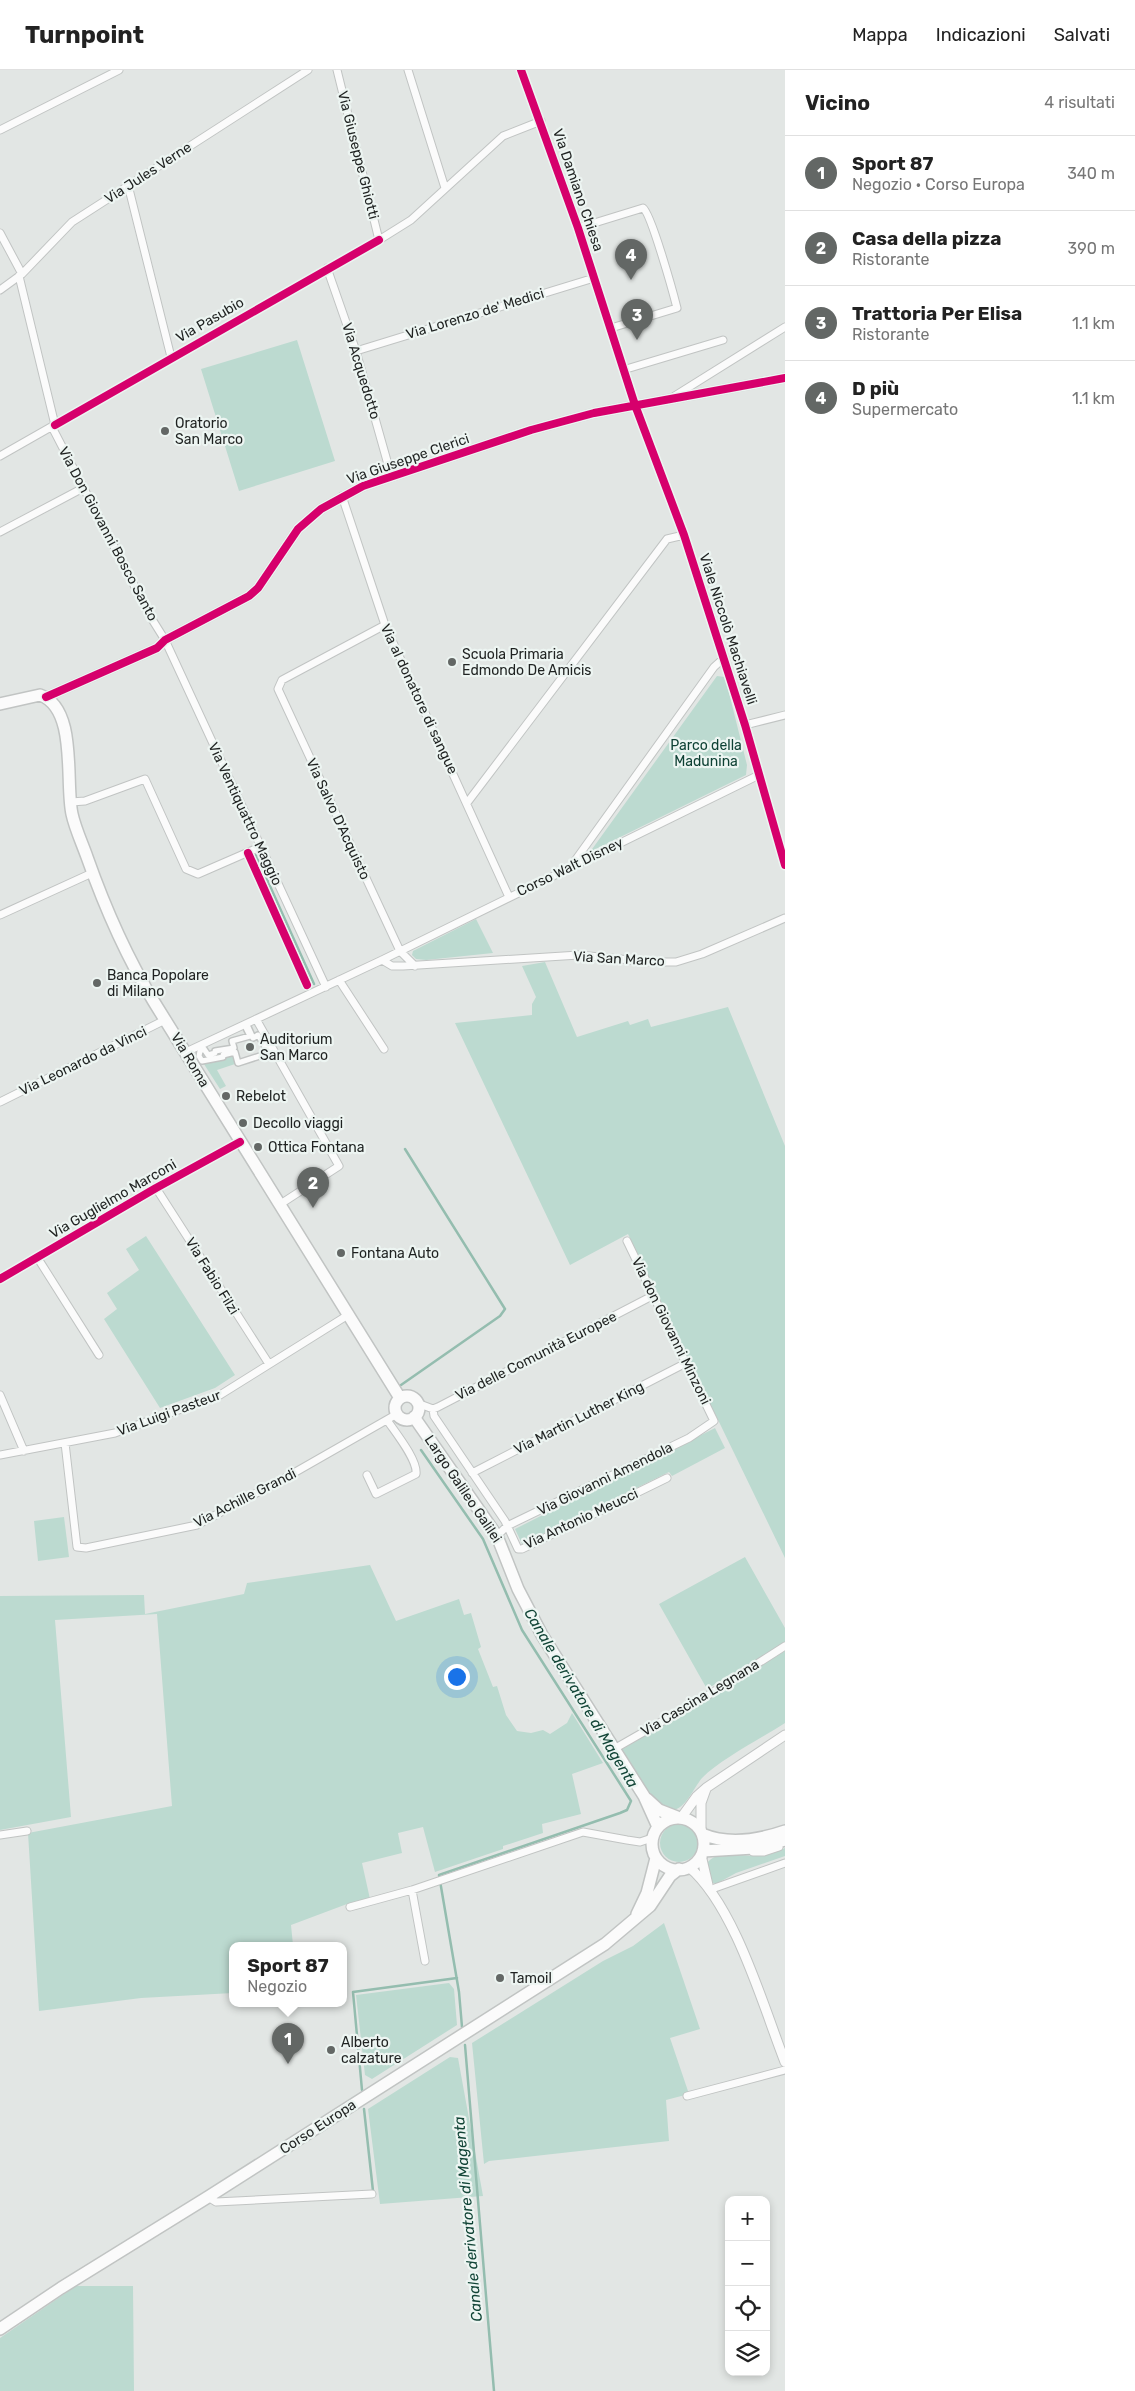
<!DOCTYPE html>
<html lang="it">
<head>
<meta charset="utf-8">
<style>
	:root { --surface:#fff; --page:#f2f2f2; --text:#222; --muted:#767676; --line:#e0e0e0; --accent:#636765 }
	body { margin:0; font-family:Rubik,sans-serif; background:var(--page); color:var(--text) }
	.controls { position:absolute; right:15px; bottom:15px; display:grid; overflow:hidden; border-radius:10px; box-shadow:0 2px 8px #0003 }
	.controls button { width:45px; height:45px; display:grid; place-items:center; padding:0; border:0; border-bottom:1px solid var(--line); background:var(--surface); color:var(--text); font:25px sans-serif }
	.you { position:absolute; left:456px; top:1606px; width:18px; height:18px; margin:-12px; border:4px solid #fff; border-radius:50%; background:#1a73e8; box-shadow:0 0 0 8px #1a73e833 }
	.badge { display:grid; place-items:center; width:32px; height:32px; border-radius:50%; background:var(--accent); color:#fff; font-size:16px; font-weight:700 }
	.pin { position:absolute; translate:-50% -41px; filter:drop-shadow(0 1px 2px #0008) }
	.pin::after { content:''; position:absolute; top:26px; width:18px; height:15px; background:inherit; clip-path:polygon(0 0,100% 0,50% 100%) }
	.popup { position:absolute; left:229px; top:1872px; width:118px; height:65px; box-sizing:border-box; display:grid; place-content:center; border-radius:10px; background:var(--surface); filter:drop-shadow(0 1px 4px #0005); font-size:16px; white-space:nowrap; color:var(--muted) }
	.popup b { font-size:19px; color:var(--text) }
	.popup::after { content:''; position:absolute; left:50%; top:100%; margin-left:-10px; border:10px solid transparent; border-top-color:var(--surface) }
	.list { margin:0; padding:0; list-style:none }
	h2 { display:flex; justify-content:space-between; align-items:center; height:65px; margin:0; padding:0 20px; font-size:21px }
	h2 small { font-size:16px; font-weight:400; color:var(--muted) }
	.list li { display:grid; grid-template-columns:32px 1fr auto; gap:15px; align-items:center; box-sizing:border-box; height:75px; padding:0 20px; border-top:1px solid var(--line) }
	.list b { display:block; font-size:19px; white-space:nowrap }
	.list p { margin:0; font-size:16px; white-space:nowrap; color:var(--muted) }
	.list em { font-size:16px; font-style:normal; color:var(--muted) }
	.icon { flex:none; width:28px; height:28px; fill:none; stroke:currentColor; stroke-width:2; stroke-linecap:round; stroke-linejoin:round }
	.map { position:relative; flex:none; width:785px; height:2321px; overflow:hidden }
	header { display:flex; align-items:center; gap:30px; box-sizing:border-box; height:70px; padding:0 25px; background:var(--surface); border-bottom:1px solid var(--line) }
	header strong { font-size:24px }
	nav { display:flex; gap:28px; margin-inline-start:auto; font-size:18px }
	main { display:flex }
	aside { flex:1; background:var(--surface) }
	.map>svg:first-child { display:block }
</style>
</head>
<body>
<header>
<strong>Turnpoint</strong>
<nav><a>Mappa</a><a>Indicazioni</a><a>Salvati</a></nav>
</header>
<main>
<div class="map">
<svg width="785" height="2321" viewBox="0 0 785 2321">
	<rect width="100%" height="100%" fill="#e2e6e4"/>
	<path fill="#bcdad0" d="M297,270L335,391L239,421L201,299Z
		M717,606L725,607L747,695L746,705L590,782Z
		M476,849L493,883L426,890L416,889L412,885L413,881Z
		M545,892L577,967L628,951L630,955L648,949L651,957L728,937L785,1076V1488L628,1164L570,1195L455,953L532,945V934L536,927L522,896Z
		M235,982L238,993L217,1000L226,1016L220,1019L202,991Z
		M146,1166L235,1305L215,1318L160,1338L104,1249L117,1239L107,1223L139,1200L126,1179Z
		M715,1358L725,1378L672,1406L669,1402L522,1474L515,1459Z
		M64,1447L69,1487L38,1491L34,1451Z
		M745,1487L785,1558V1573L707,1619L659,1534Z
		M370,1495L396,1551L459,1529L464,1545L471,1543L481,1577L478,1579L493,1617L497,1616L506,1645L517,1661L531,1663L543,1660L550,1664L567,1653L572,1643L603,1693L572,1704L581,1744L542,1754L543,1763L503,1776V1779L435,1802L423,1757L398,1763L402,1783L362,1793L370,1829L347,1834L291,1855L293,1875H233V1923L141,1928L39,1941L28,1763L172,1736L157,1544L55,1550L71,1747L0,1760V1526L144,1525L145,1544L244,1524L247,1513Z
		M785,1581V1653C762,1668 721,1689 702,1708C694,1717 685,1741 671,1740C650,1738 631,1696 621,1680Z
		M660 1773a19 19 0 1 1 38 0a19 19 0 1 1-38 0Z
		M785,1778V1786L736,1803L716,1814L711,1812L707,1793C719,1777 749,1789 766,1785C772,1784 779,1781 785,1778Z
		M664,1853L700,1959L670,1968L689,2024L666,2030L669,2071L489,2091L484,2094L472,1973L603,1891L633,1876Z
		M449,1913L454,1919L457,1955L372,2009L365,2005L356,1925Z
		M450,1987L458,1988L483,2126L380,2134L368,2039Z
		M76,2216H133L134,2321H0V2268Z"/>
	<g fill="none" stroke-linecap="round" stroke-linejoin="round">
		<path stroke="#94bdaf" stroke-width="2.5" d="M256,785L314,914
			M401,1315L500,1246L505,1239L405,1079
			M421,1380L483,1469L522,1560L631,1731L627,1740L620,1743L439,1805L459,1922L462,1957
			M465,1975L494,2321
			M362,2020L353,1922L457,1908
			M364,2039L373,2121"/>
		<g stroke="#c1c4c3" stroke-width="8">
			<path id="pedestrian" d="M248,957L253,968L258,965L269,983L238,993L235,982L223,985V987L202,991L199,986L200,981L204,979L208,985L215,983V981L234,978L232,971L250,966L246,958Z"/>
		</g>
		<g stroke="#c1c4c3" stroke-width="9">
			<path id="minor" d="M337,0L379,170
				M408,0L445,118
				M521,0L578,158L635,335L684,465L745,655L785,795
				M0,60L119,0
				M128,115L171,287
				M578,158L643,138C651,143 673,222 677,238L611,258
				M0,163L22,204
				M327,198L356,281L391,405
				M19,206L55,355
				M0,220L22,204L72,152L308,0
				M356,281L594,208
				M623,300L723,270
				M673,327L785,257
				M52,357L150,546L165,570L326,917
				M0,386L379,170L411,150L503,66L541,51
				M342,426L385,555L509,827
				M0,462L83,418
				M385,555L282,610L278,619L400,881L415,896
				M745,655L785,645
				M71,732L85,731L145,709L186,799L198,804L260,777
				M467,733L667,469L684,465
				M574,792L714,597L724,588
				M0,845L92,803
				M382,890L392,896H403L579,885L651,892H676L702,884L785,848
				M339,910L384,979
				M256,949L339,1096L279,1135
				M186,982L382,890L759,705
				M0,1032L165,950
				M156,1118L269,1294
				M37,1187L99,1285
				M0,1209L156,1118L240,1072
				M0,1325L24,1381
				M417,1333L433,1339L438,1337L654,1225
				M433,1339L434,1346L505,1451L518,1479H522L667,1408
				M65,1373L77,1477L86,1478L197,1455L292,1404L397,1344
				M0,1385L115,1363L220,1325L348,1245
				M472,1403L686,1293
				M367,1405L376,1424L416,1404C418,1390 395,1362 387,1350
				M497,1466L507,1456L689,1368L714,1351L627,1171
				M614,1679L710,1624L785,1576
				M0,1765L27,1761
				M753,1782H764L779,1777
				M412,1820L425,1891
				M709,1820L785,1793
				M350,1837L412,1820L583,1762L627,1770L640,1772L652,1768
				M687,2026L785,2000
				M208,2127L216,2132L372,2124"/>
		</g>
		<g stroke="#c1c4c3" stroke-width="11">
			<path id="tertiary" d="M46,627L157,578L165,570L249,526L258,518L298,459L321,439L363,416L531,360L594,343L785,308
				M681,1748L697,1726L706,1718L785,1665
				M701,1760V1733L706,1719
				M701,1785L708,1815
				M689,1797C735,1836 763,1936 785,1992"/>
		</g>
		<g stroke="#c1c4c3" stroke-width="14">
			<path id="primary" d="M0,634L40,625C78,638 65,713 72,744C75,758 82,773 87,787C105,838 126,886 154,932L400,1328
				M395 1338a12 12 0 1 1 24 0a12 12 0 1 1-24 0Z
				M414,1347L497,1466L518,1519L542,1565L644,1726L658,1757
				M647,1729L659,1740L677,1747
				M652 1774a26 26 0 1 1 52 0a26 26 0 1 1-52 0Z
				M702,1764C728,1775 759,1770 785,1761
				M703,1781L754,1778L785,1770
				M637,1844L647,1823L656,1788
				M0,2259L61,2218L208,2127L605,1874L650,1836L670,1806L679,1799"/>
		</g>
		<use href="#pedestrian" stroke="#fbfbfb" stroke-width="5"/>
		<use href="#minor" stroke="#fbfbfb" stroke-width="7"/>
		<use href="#tertiary" stroke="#fbfbfb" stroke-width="9"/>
		<use href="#primary" stroke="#fbfbfb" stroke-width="11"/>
		<g stroke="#edf5f2" stroke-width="11">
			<path id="cycleway" d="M521,0L578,158L635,335L684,465L745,655L785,795
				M55,355L379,170
				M46,627L157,578L165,570L249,526L258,518L298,459L321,439L363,416L531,360L594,343L785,308
				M248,783L307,915
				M0,1209L156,1118L240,1072"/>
		</g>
		<use href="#cycleway" stroke="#d6006c" stroke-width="8"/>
	</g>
	<g fill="#636765" stroke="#edf5f2" stroke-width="2">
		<circle cx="165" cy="361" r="5"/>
		<circle cx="452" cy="592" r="5"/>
		<circle cx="97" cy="913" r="5"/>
		<circle cx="250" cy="977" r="5"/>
		<circle cx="226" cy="1026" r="5"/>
		<circle cx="243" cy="1053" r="5"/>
		<circle cx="258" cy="1077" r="5"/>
		<circle cx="341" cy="1183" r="5"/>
		<circle cx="500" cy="1908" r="5"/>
		<circle cx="331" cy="1980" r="5"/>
	</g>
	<g text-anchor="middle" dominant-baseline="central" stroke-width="4.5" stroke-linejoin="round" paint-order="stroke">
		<g font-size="14" fill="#1f2221" stroke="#edf5f2">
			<text transform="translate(358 85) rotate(76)">Via Giuseppe Ghiotti</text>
			<text transform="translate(148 103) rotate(-33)">Via Jules Verne</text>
			<text transform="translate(578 120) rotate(71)">Via Damiano Chiesa</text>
			<text transform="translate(475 244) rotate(-17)">Via Lorenzo de' Medici</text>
			<text transform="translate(210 250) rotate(-30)">Via Pasubio</text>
			<text transform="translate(361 301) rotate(73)">Via Acquedotto</text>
			<text transform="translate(408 389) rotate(-19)">Via Giuseppe Clerici</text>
			<text transform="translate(108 464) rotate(62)">Via Don Giovanni Bosco Santo</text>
			<text transform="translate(728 559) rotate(72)">Viale Niccolò Machiavelli</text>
			<text transform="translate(419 629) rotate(65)">Via al donatore di sangue</text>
			<text transform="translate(245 744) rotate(65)">Via Ventiquattro Maggio</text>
			<text transform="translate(338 749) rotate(65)">Via Salvo D'Acquisto</text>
			<text transform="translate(570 797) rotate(-26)">Corso Walt Disney</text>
			<text transform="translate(619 889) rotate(3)">Via San Marco</text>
			<text transform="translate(190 990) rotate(59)">Via Roma</text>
			<text transform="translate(83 991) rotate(-26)">Via Leonardo da Vinci</text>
			<text transform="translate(113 1129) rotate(-30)">Via Guglielmo Marconi</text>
			<text transform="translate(212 1206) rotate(58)">Via Fabio Filzi</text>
			<text transform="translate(671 1261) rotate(64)">Via don Giovanni Minzoni</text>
			<text transform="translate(536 1286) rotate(-27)">Via delle Comunità Europee</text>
			<text transform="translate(169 1343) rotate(-20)">Via Luigi Pasteur</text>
			<text transform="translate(579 1348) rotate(-27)">Via Martin Luther King</text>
			<text transform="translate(605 1409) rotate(-26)">Via Giovanni Amendola</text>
			<text transform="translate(463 1419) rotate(56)">Largo Galileo Galilei</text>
			<text transform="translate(245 1428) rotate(-27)">Via Achille Grandi</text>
			<text transform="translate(581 1449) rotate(-25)">Via Antonio Meucci</text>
			<text transform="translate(700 1628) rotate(-31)">Via Cascina Legnana</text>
			<text transform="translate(318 2057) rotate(-33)">Corso Europa</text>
		</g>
		<g font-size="14" fill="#1f2221" stroke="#edf5f2" text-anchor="start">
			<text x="175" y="353">Oratorio<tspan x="175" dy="16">San Marco</tspan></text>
			<text x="462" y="584">Scuola Primaria<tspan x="462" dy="16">Edmondo De Amicis</tspan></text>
			<text x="107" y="905">Banca Popolare<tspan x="107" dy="16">di Milano</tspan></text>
			<text x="260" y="969">Auditorium<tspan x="260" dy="16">San Marco</tspan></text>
			<text x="236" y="1026">Rebelot</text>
			<text x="253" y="1053">Decollo viaggi</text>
			<text x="268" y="1077">Ottica Fontana</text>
			<text x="351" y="1183">Fontana Auto</text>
			<text x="510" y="1908">Tamoil</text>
			<text x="341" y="1972">Alberto<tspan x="341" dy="16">calzature</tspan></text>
		</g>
		<g font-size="14" fill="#0e4134" stroke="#edf5f2">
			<text x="706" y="675">Parco della<tspan x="706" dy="16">Madunina</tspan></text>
		</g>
		<g font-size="15" font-style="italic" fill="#124537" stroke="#edf5f2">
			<text transform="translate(581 1628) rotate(59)">Canale derivatore di Magenta</text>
			<text transform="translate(468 2149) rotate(-95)">Canale derivatore di Magenta</text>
		</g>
	</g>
</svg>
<div class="controls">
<button>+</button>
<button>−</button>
<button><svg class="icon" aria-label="locate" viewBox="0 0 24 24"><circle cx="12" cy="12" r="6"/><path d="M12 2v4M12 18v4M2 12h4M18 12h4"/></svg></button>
<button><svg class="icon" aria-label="layers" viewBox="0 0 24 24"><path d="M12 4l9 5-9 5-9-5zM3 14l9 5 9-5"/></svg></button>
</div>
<div class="you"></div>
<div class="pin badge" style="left:288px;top:1994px">1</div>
<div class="popup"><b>Sport 87</b>Negozio</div>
<div class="pin badge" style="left:313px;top:1138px">2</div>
<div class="pin badge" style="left:637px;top:270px">3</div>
<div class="pin badge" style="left:631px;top:210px">4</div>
</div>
<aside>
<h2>Vicino<small>4 risultati</small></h2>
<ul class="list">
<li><span class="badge">1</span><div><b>Sport 87</b><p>Negozio · Corso Europa</p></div><em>340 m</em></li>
<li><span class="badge">2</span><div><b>Casa della pizza</b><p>Ristorante</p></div><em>390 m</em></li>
<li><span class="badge">3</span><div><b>Trattoria Per Elisa</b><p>Ristorante</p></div><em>1.1 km</em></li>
<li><span class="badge">4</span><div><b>D più</b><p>Supermercato</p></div><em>1.1 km</em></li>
</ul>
</aside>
</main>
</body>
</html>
